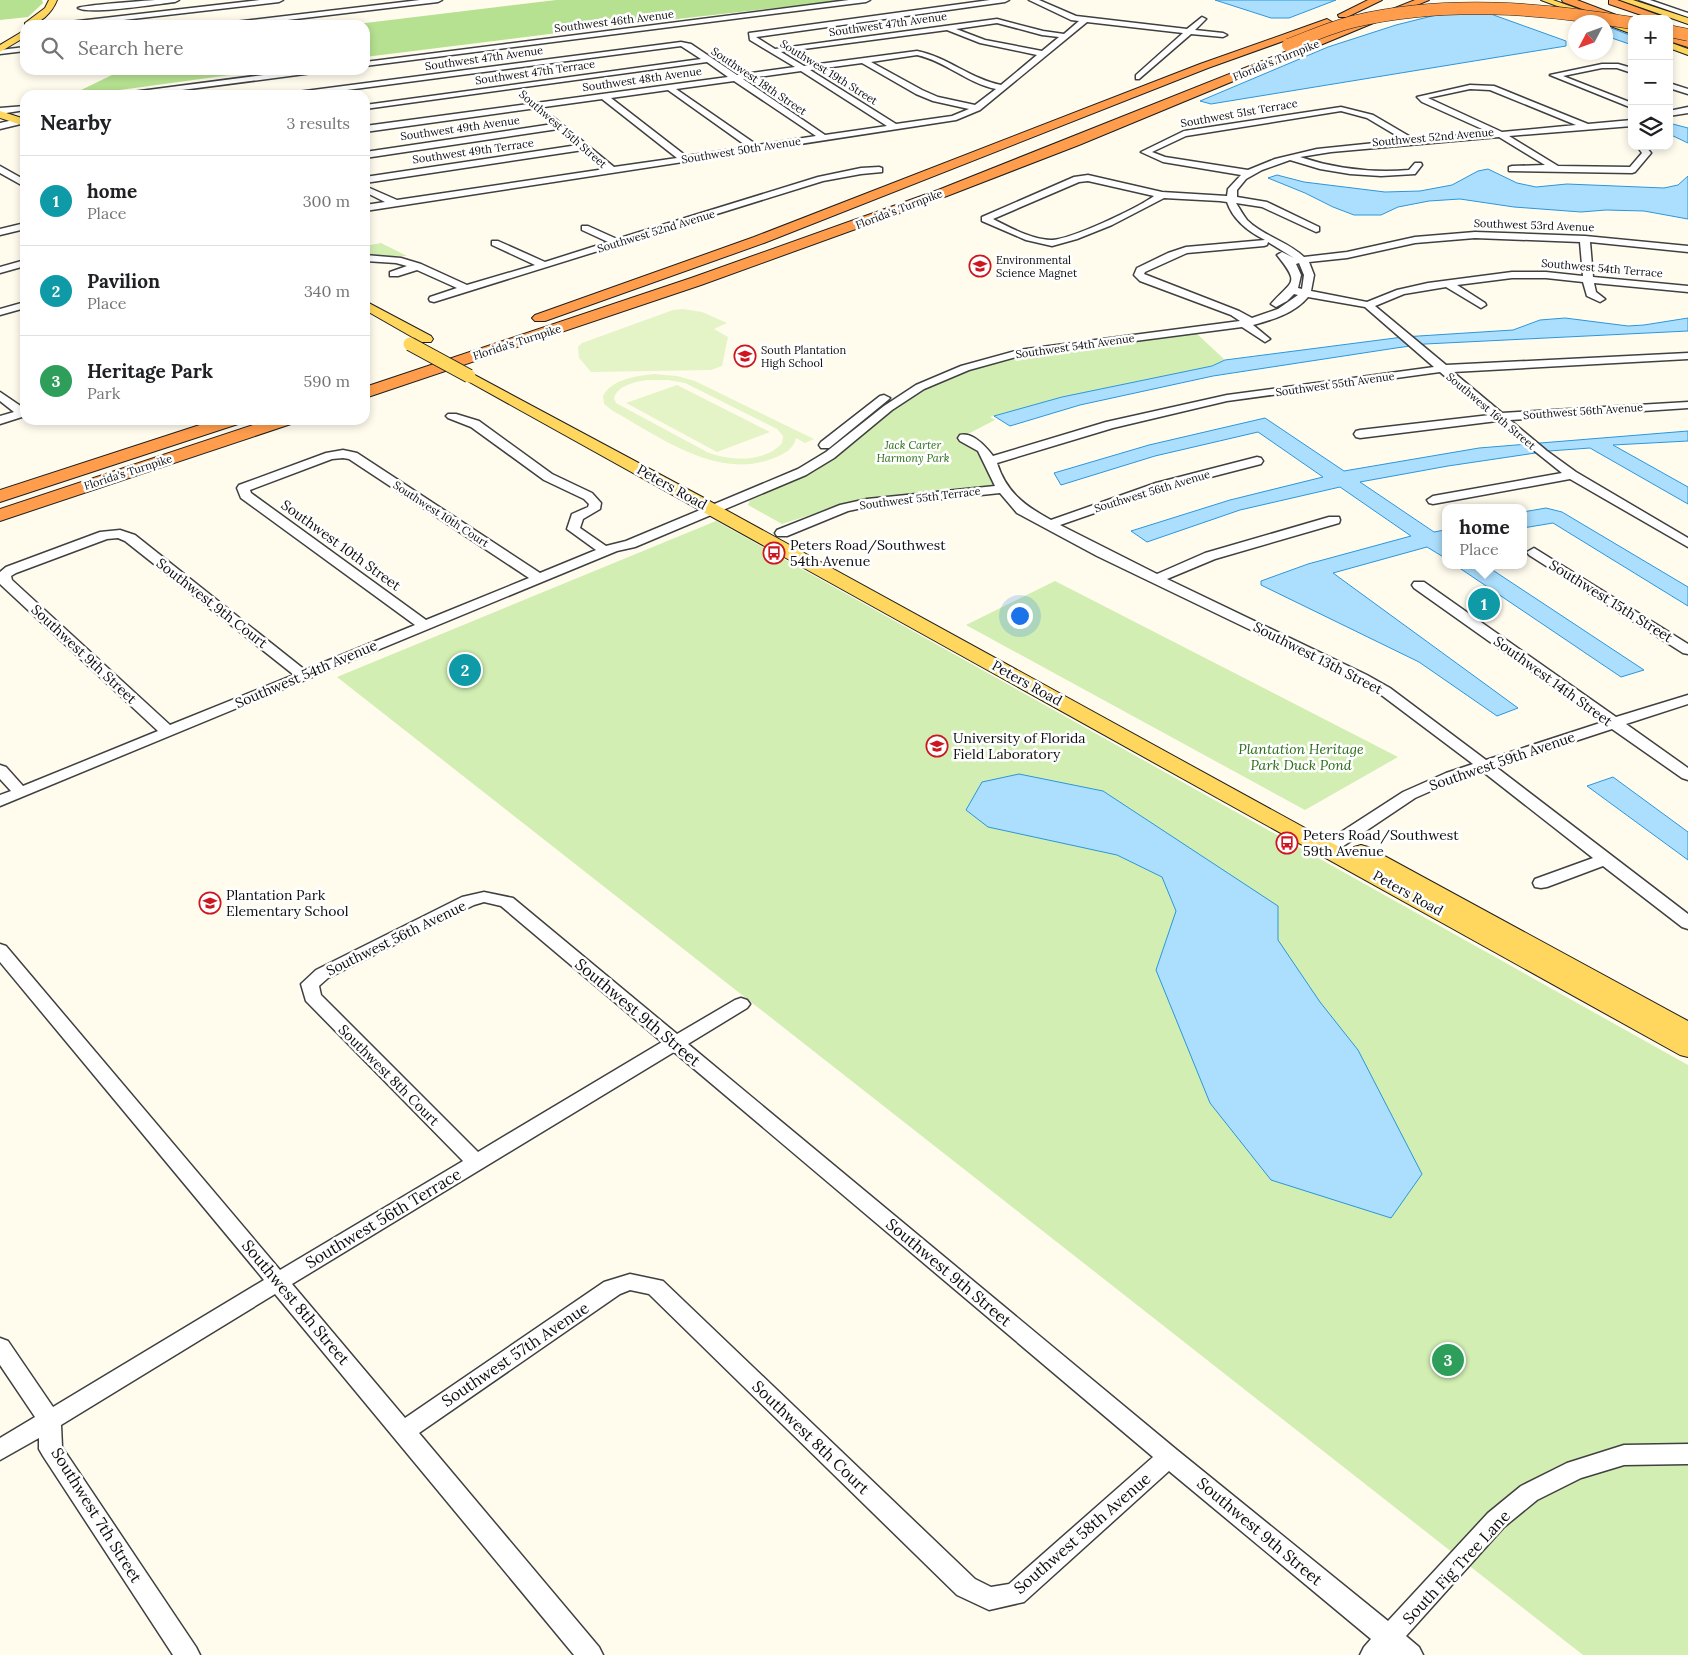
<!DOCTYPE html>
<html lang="en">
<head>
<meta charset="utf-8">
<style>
	:root { --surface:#fff; --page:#f6f6f6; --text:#202124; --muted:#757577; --line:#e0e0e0; --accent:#0f766e }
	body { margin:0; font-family:Lora,serif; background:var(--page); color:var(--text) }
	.controls { position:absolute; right:15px; top:15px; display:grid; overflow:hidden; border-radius:10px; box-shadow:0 2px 8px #0003 }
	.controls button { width:45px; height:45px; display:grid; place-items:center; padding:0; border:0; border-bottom:1px solid var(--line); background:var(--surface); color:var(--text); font:25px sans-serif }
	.compass { position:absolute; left:1568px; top:15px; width:45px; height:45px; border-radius:50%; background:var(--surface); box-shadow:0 2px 8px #0003; rotate:229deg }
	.you { position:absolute; left:1019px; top:615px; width:18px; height:18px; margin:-12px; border:4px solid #fff; border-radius:50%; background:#1a73e8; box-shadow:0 0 0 8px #1a73e833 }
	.badge { display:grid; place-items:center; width:32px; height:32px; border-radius:50%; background:var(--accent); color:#fff; font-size:16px; font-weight:700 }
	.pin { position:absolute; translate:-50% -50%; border:2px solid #fff; box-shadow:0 1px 5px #0006 }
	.popup { position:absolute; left:1442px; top:504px; width:85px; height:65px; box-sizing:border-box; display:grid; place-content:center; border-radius:10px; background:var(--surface); filter:drop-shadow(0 1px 4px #0005); font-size:16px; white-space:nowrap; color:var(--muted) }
	.popup b { font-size:19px; color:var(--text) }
	.popup::after { content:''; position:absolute; left:50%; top:100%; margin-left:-10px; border:10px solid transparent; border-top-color:var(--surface) }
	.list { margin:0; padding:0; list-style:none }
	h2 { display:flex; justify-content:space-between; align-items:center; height:65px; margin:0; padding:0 20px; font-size:21px }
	h2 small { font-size:16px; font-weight:400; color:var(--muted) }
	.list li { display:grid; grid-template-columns:32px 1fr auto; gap:15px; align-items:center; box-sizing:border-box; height:90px; padding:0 20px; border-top:1px solid var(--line) }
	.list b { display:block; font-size:19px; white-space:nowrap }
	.list p { margin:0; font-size:16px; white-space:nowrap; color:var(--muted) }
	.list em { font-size:16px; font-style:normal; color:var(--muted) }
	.icon { flex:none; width:28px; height:28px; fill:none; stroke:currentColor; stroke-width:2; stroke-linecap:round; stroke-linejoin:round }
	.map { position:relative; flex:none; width:1688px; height:1655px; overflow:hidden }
	.search { position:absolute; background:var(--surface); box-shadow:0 2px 8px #0003; left:20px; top:20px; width:350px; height:55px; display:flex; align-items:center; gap:12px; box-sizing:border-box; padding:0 18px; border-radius:15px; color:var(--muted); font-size:19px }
	.panel { position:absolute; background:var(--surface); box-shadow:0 2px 8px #0003; left:20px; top:90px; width:350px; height:335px; border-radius:15px }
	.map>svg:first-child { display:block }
</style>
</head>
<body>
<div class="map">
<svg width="1688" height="1655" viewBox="0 0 1688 1655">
	<rect width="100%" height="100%" fill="#fffcee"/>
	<path fill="#d2eeb3" d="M381,243L407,256L365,257V246Z
		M1196,333L1225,360L1212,366L1062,397L990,417L995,420L960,438L976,450L995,485L987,489L876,499L841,505L782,524L748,505L750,500L816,471L898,406L915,395L947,379L983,366L1017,356L1055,350Z
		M716,521L1688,1065V1655H1583L337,677Z
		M1055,581L1398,757L1305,810L966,625Z"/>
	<path fill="#b5e190" d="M0,0H42L43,3L28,17L0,20Z
		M556,0H847L597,28L365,57V25H349Z
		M160,70H268L83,95H46L77,92L114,74Z"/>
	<path fill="#e4f4c6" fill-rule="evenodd" d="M683,309L702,312L727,323L714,329L728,337L722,366L711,370L591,372L579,358L578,347L582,343L673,310Z
		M654,374L677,376L695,381L814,439L805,443L796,438C794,449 784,454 774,458C718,481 660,437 613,411L604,404L603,396C612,379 636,376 654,374ZM647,380H668L685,383L777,429L783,436L782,443C765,463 729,461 707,452L616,403L614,398C618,385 635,382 647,380Z
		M677,385L770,432L717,452L626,403Z"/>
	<path fill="#acdffd" stroke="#2b96dc" d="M1215,0H1336L1289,18H1271Z
		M1468,7L1474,8L1566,41V46L1211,104L1200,101L1328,47L1396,25Z
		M1606,26L1632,36V45L1606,36Z
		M1669,123L1688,128V143L1669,134Z
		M1488,169L1517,183L1536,187L1567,184L1664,188L1678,185L1688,176V219L1644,211L1606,210L1581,212L1514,207L1460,199L1429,201L1398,207L1381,215H1354L1333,207L1305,193L1268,178L1277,175L1304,182L1385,192L1420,191L1452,185L1478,171Z
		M1565,318L1628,326L1644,325L1688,318V331L1425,344L1396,348L1213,376L1080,405L1010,426L994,416L1062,397L1212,366L1225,360L1403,337L1513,330L1540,320Z
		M1265,418L1344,471L1479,448L1688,431V441L1613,445L1688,487V504L1590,448L1549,451L1448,466L1360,482L1434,532L1445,530V558L1427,547L1333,573L1518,708L1497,716L1419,662L1261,585V581L1308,564L1411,536L1340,487L1240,510L1147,542L1131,531L1230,500L1323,477L1258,432L1155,456L1061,485L1054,473L1149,445Z
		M1546,508L1562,512L1688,587V606L1553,523L1523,528V512Z
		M1455,565H1485L1644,670L1621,677Z
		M1019,774L1103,791L1278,906V940L1320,1002L1358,1050L1422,1174L1391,1218L1271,1180L1210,1103L1156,970L1176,911L1162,877L1117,855L988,827L966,810L982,782Z
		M1613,777L1688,832V860L1587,786Z"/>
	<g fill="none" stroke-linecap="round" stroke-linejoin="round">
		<g stroke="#404040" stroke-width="3">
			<path id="minor" d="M155,0H179L175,2C158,4 89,15 78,8C83,5 144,1 155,0Z
				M260,0H283L279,2L80,25H57L61,23Z
				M420,0H442L438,2L245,25H222L226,23Z
				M849,0H870L866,2L365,66V62Z
				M990,0H1009L1005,2L756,37L775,49L997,19L1043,31L1064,34L1079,21L1071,20L1029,0H1039L1076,16L1187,29L1202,17L1206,19L1195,30L1223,33L1227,35L1223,37L1191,34L1139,79H1136V75L1183,33L1087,22L980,110L956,120L365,211V205L385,202L365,192V186L397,200L605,169L583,150L365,183V177L578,145L558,129L365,158V152L553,124L549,120L553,117L614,167L677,158L602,99L365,132V126L728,77L707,62L365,109V105L701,59L681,46L309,95H286L290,93L681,42L691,44L737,75L795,67L750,40L749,33ZM997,23L1042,35L1059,37L1042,51L985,40L956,29ZM947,30L980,43L1037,55L1001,85C971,79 947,57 917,51L804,66L781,52ZM917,55C945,61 967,83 996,89L975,105L938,97L922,90L871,62ZM862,63L916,94L933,101L969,109L952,116L896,124L810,70ZM801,71L887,126L825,135L743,79ZM734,81L816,136L757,145L676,89ZM668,90L748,147L686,156L611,98Z
				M1639,0H1650L1688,13V17Z
				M25,47V51L0,54V50Z
				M1602,64H1618L1632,68V73L1617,68H1602L1563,76L1632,103V108L1550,75Z
				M301,70H324L320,72L144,95H121L125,93Z
				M1669,83L1688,89V94L1669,88Z
				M1470,85L1494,86L1588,124L1632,120V126L1509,136L1558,166L1630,167L1642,153L1637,146H1645L1651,153L1635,172L1632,173L1509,171V167L1512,166L1545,165L1499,137L1331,152L1300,157C1336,169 1372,173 1409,170L1415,163H1421L1422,165L1415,174L1381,176L1350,174L1320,169L1290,160L1262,170L1246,179L1237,190V197L1267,202L1319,227V231L1316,232L1262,207L1236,203C1240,209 1243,215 1247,220C1263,236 1287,241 1304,257L1347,252L1415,237L1475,232L1585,236L1688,246V252L1590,242L1593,277L1688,286V292L1594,283L1596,292L1605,299L1600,302L1587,296L1583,282L1546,278H1512L1457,285L1485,303L1486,305L1481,308L1446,287L1404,294L1375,306L1446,365L1688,353V359L1453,372L1502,413L1688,402V408L1510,420L1547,451L1576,472L1688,538V547L1570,479L1433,504L1429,503L1427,500L1433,496L1562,473L1497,421L1360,438L1356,437L1354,434L1356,431L1360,430L1490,415L1440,372L1227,401L1113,428L997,463C1006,492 1025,506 1051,520L1156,483L1257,457L1261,458L1263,461L1261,464L1164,489L1060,525L1157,574L1205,553L1329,517H1339L1340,520L1339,523L1215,559L1167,579L1367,675L1390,688L1486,760L1603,722L1414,588L1412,585L1414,582H1424L1616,717L1688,695V704L1626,724L1688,768V780L1682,778L1612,729L1496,767L1688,914V929L1682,927L1603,866L1547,887L1541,888L1535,887L1533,883L1535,879L1593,858L1482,771L1458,779L1415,798L1333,853H1321L1319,849L1321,845L1403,792L1446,773L1473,764L1380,694L1357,681L1097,556L1017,513L1000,493L867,507L848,511L787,536H777L775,533L777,530L840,505L867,499L995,486L978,451L960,441L958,438L960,435C973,432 986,447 993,456L1106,422L1227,395L1434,367L1365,307L1308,297C1295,313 1272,320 1253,325L1270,339L1265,342L1242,327L1020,356L969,370L924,389L892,410L834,458L806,475L635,547L617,551L0,806V795L11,791L0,779V765L6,767L23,786L158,731L0,584V572L6,567L100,532L120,530L135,535L305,670L415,625L241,498L237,488L239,485L326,453L343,450L357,453L540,573L596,550L567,529L572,514L588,507L589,504L584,499L544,480L471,427L448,418L446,416L448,414H456L479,421L552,474L592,493L601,503L600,509L583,519L580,528L606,546L626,541L798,469L826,452L884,406L916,385L961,366L1019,350L1240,321L1231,315L1140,281L1134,275L1137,268L1168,253L1186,247L1265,240C1249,232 1233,220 1227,202L1220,201L1164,198L1112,225L1077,239L1052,246L1026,240L982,221V217L1074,177L1088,175L1162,192L1227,196L1228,189L1241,175L1163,162L1141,152L1184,131L1341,107L1373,115L1414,139L1491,133L1422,102L1417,97ZM1470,89L1490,90L1576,125L1502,132L1428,98ZM1341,111L1367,118L1404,140L1317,149L1275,159L1248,170L1165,157L1152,152L1186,136ZM1088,181L1154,196C1138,208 1070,240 1051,240C1032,240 1009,227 993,219L1079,182ZM1475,238L1580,242L1583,276L1546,272H1512L1428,283L1397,290L1367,302L1311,291L1314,275L1309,262L1347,258L1415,243ZM1268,242L1294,258L1282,252L1277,255C1301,285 1292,280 1271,304L1276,307L1287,301L1294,294L1298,295L1278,309L1252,318L1239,311L1144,274L1145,272L1187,253L1264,246L1267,245ZM1299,263L1304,275L1302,289L1298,288L1301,275L1296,264ZM343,458L349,459L529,578L426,620L251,493L250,490L332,459ZM118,538L125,541L294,675L170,725L12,580L11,576L16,573L107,539Z
				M25,106V110L0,114V108Z
				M1688,107V113L1669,116V111Z
				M22,118L25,119V123L0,129V123Z
				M0,166L25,180V187L0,173Z
				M879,167L882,168V172L861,174L823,181L434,302L430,301L429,299L430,297L457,288L417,270L398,276H390V272L407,266L396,263L365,261V255L401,258L421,264L467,285L535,265L492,245V241H498L545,262L608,242L582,230V226H588L617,239L818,177L861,168Z
				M25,223V229L0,235V229Z
				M25,260V266L0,273V267Z
				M25,302V308L0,315V309Z
				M0,392L25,409V416L0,424V416L14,412L0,401Z
				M884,395L890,398L888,400L829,448H821L819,445L821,442L880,396Z
				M1534,548L1688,644V654L1683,653L1529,555L1527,552Z
				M484,892L513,898L677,1034L735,1000L741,998L747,1000L750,1004L747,1008L688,1044L1177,1450L1388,1621L1488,1513L1521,1486L1567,1463L1624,1445L1688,1444V1464L1624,1465L1581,1478L1537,1500L1504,1527L1406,1636L1419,1647L1423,1655H1360L1364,1647L1371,1639L1169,1471L1024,1602L989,1610L957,1595L649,1294L630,1290L620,1294L419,1433L599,1647L603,1655H574L275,1294L61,1425L62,1447L196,1647L200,1655H173L43,1456L39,1449V1438L0,1460V1438L35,1417L0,1365V1338L8,1341L53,1407L264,1280L0,962V944L6,946L280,1270L463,1161L306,1001L301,984L316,970L462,897ZM484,902L501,906L662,1042L478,1152L321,995L319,986L328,978L474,905ZM674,1052L1153,1457L1009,1584L991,1587L975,1579L663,1281L630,1274L604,1282L405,1418L292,1284Z"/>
		</g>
		<g stroke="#1e1e1e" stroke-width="2">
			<path id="major" d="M49,0H57C52,13 40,25 25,25V27V23L45,8Z
				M1541,0H1553L1632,28V34Z
				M1620,0H1633L1688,18V24Z
				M25,30V37L0,52V45Z
				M1669,42L1688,49V55L1669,48Z
				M0,111L25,119V126L0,118Z
				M365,301L431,336L433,339L431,342H421L365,310Z
				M469,372L704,498L1354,855L1351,851L1354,847L1361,845L1368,847L1688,1021V1057L1680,1055L464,379L462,376Z"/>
		</g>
		<g stroke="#1e1e1e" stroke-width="2">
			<path id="highway" d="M1368,0H1382L1347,17H1339L1338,15Z
				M1415,0H1429L1079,145L947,196L701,285L365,398V387L691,278L938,190Z
				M1562,0H1577L1632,21V27L1563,2Z
				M1609,0H1617L1669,19H1653L1609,4Z
				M1327,19L1332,22L1331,24L1208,68L764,243L545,321H535L532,318L535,315L754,237L1200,64Z
				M1669,34L1688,40V47L1669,41Z
				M215,420H241L238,424L0,502V490Z
				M268,420H294L291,424L0,521V509Z"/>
		</g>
		<use href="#minor" fill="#fff" fill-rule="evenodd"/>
		<use href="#major" fill="#ffd75e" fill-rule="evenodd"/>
		<use href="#highway" fill="#ff9d4c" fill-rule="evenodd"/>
		<g stroke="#1e1e1e" stroke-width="15" stroke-linecap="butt">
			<path id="major-bridge" d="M410,344L469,376"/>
		</g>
		<g stroke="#1e1e1e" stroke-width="13" stroke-linecap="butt">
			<path id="highway-bridge" d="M1669,31L1688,35
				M1288,45C1310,37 1333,26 1356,21C1447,0 1541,8 1632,23"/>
		</g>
		<use href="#major-bridge" stroke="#ffd75e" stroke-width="13"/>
		<use href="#highway-bridge" stroke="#ff9d4c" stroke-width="12"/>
	</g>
	<defs>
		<g id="school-ring" transform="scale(1.125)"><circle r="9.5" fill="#fff" stroke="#cd161f" stroke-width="1.5"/><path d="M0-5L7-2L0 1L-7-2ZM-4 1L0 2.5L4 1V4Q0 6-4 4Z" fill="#cd161f"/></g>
		<g id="bus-ring" transform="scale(1.125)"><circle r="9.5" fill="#fff" stroke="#cd161f" stroke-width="1.5"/><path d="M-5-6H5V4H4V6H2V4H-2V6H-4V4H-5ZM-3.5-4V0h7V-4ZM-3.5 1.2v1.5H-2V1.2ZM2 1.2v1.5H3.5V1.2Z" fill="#cd161f"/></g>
		<g id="university-ring" transform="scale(1.125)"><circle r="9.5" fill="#fff" stroke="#cd161f" stroke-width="1.5"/><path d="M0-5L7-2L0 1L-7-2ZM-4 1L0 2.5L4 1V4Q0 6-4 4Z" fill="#cd161f"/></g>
	</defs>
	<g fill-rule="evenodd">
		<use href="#school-ring" x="980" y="266"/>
		<use href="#school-ring" x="745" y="356"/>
		<use href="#bus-ring" x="774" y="553"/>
		<use href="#university-ring" x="937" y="746"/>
		<use href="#bus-ring" x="1287" y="843"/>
		<use href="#school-ring" x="210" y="903"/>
	</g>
	<g text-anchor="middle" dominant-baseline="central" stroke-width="5" stroke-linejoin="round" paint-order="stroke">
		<g font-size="11" fill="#0d0d0d" stroke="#fff">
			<text transform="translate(614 21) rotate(-7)">Southwest 46th Avenue</text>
			<text transform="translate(888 24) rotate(-8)">Southwest 47th Avenue</text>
			<text transform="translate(484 58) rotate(-8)">Southwest 47th Avenue</text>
			<text transform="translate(1276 60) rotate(-22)">Florida's Turnpike</text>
			<text transform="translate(535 72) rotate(-8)">Southwest 47th Terrace</text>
			<text transform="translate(829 72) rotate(32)">Southwest 19th Street</text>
			<text transform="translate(642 79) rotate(-8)">Southwest 48th Avenue</text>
			<text transform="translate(759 81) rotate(34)">Southwest 18th Street</text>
			<text transform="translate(1239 113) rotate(-10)">Southwest 51st Terrace</text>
			<text transform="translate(460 128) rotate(-8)">Southwest 49th Avenue</text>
			<text transform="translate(563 129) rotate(41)">Southwest 15th Street</text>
			<text transform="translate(1433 137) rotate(-5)">Southwest 52nd Avenue</text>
			<text transform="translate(741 150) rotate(-9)">Southwest 50th Avenue</text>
			<text transform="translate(473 151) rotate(-8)">Southwest 49th Terrace</text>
			<text transform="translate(899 209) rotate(-21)">Florida's Turnpike</text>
			<text transform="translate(1534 225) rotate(2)">Southwest 53rd Avenue</text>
			<text transform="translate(656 231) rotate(-17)">Southwest 52nd Avenue</text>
			<text transform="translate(1602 268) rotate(5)">Southwest 54th Terrace</text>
			<text transform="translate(517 342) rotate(-18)">Florida's Turnpike</text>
			<text transform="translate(1075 346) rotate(-8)">Southwest 54th Avenue</text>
			<text transform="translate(1335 384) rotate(-8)">Southwest 55th Avenue</text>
			<text transform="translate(1491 411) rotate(40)">Southwest 16th Street</text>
			<text transform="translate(1583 411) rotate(-4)">Southwest 56th Avenue</text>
			<text transform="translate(128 472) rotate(-18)">Florida's Turnpike</text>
			<text transform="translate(1152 491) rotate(-17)">Southwest 56th Avenue</text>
			<text transform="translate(920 498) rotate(-7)">Southwest 55th Terrace</text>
			<text transform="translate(441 514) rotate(33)">Southwest 10th Court</text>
		</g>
		<g font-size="11" fill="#0d0d0d" stroke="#fff" text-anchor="start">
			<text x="996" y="260">Environmental<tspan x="996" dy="13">Science Magnet</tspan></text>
			<text x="761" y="350">South Plantation<tspan x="761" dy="13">High School</tspan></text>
		</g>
		<g font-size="11" font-style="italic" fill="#296c16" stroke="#fff">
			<text x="913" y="445">Jack Carter<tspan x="913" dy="13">Harmony Park</tspan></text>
		</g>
		<g font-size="14" fill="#0d0d0d" stroke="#fff">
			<text transform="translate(672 487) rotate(29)">Peters Road</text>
			<text transform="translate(341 545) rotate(36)">Southwest 10th Street</text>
			<text transform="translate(1611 601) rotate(32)">Southwest 15th Street</text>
			<text transform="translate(212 603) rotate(38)">Southwest 9th Court</text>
			<text transform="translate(84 654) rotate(43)">Southwest 9th Street</text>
			<text transform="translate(1318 658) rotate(27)">Southwest 13th Street</text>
			<text transform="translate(306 674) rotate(-23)">Southwest 54th Avenue</text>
			<text transform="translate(1553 681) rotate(36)">Southwest 14th Street</text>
			<text transform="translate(1027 683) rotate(29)">Peters Road</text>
			<text transform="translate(1502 761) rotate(-19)">Southwest 59th Avenue</text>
			<text transform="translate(1408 893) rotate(29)">Peters Road</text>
			<text transform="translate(396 938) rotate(-26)">Southwest 56th Avenue</text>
			<text transform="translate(389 1075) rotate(45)">Southwest 8th Court</text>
		</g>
		<g font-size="14" fill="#0d0d0d" stroke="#fff" text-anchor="start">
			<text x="790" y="545">Peters Road/Southwest<tspan x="790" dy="16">54th Avenue</tspan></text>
			<text x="953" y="738">University of Florida<tspan x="953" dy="16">Field Laboratory</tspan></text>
			<text x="1303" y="835">Peters Road/Southwest<tspan x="1303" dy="16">59th Avenue</tspan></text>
			<text x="226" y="895">Plantation Park<tspan x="226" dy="16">Elementary School</tspan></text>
		</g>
		<g font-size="14" font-style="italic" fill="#296c16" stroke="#fff">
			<text x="1301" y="749">Plantation Heritage<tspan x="1301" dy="16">Park Duck Pond</tspan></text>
		</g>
		<g font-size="16" fill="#0d0d0d" stroke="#fff">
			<text transform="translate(638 1012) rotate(40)">Southwest 9th Street</text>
			<text transform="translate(383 1218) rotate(-31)">Southwest 56th Terrace</text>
			<text transform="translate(949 1272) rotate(40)">Southwest 9th Street</text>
			<text transform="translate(296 1302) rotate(50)">Southwest 8th Street</text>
			<text transform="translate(515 1354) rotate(-34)">Southwest 57th Avenue</text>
			<text transform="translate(811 1437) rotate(44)">Southwest 8th Court</text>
			<text transform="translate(97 1515) rotate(58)">Southwest 7th Street</text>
			<text transform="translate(1260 1531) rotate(40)">Southwest 9th Street</text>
			<text transform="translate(1082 1533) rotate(-41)">Southwest 58th Avenue</text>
			<text transform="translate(1456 1567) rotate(-47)">South Fig Tree Lane</text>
		</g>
	</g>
</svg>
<div class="controls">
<button>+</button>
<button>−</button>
<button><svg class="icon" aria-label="layers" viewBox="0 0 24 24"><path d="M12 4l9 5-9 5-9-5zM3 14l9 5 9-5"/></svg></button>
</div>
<svg class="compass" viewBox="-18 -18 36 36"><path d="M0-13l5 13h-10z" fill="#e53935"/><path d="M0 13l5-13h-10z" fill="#757577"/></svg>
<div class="you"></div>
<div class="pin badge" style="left:1484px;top:604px;background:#0f9aa8">1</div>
<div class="popup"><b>home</b>Place</div>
<div class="pin badge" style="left:465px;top:670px;background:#0f9aa8">2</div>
<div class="pin badge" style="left:1448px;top:1360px;background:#2e9e5b">3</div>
<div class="search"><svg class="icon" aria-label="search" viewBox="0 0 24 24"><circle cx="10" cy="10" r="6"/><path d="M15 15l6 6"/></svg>Search here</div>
<section class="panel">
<h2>Nearby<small>3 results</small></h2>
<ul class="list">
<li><span class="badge" style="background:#0f9aa8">1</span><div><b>home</b><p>Place</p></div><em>300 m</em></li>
<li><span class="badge" style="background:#0f9aa8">2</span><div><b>Pavilion</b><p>Place</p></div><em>340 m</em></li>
<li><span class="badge" style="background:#2e9e5b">3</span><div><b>Heritage Park</b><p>Park</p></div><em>590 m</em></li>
</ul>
</section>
</div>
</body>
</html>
